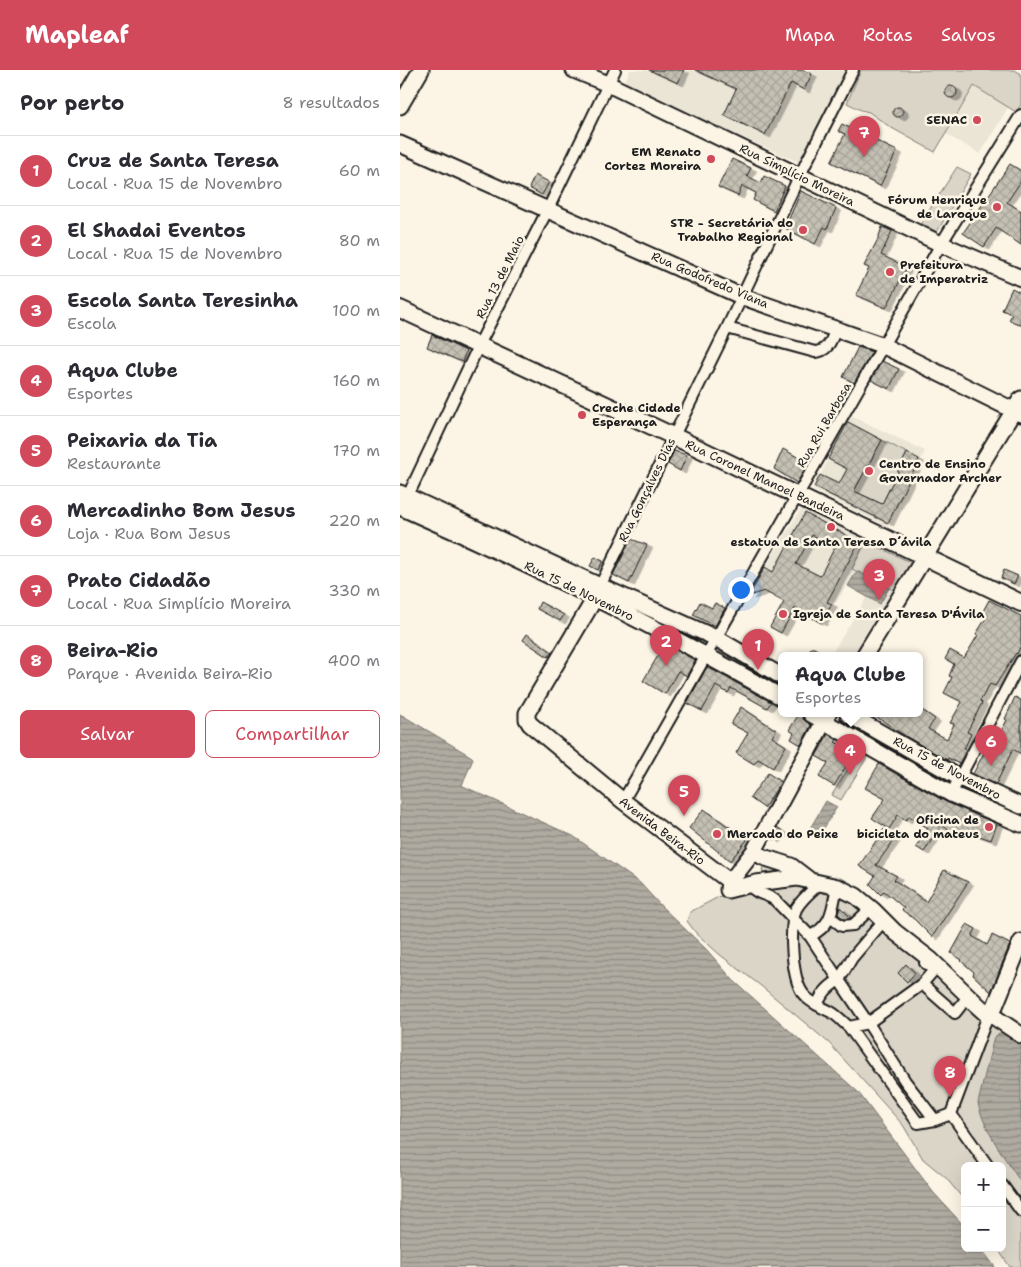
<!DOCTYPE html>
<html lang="pt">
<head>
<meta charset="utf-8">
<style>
	:root { --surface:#fff; --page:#f7f7f7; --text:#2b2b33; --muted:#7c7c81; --line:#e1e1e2; --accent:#d1495b }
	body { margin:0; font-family:"Shantell Sans",sans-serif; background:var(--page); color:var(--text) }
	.controls { position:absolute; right:15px; bottom:15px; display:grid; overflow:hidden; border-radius:8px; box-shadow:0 5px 20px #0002 }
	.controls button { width:45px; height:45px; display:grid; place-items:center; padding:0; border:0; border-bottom:1px solid var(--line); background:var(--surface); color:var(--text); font:25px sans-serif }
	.you { position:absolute; left:340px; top:519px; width:18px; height:18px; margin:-12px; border:4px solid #fff; border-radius:50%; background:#1a73e8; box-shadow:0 0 0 8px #1a73e833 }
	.badge { display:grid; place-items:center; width:32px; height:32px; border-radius:50%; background:var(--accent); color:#fff; font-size:16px; font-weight:700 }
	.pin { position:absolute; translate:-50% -41px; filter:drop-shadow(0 1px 2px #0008) }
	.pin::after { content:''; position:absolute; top:26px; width:18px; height:15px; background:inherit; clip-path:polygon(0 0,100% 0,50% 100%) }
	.popup { position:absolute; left:378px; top:582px; width:145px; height:65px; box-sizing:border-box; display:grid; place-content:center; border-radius:8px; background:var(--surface); filter:drop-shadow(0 1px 4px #0005); font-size:16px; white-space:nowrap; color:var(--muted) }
	.popup b { font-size:19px; color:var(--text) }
	.popup::after { content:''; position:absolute; left:50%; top:100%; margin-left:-10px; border:10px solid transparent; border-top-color:var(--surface) }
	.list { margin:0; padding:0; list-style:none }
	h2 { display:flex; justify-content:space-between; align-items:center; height:65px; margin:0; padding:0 20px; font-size:21px }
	h2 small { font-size:16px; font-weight:400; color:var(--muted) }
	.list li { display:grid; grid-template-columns:32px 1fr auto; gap:15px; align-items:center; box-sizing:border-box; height:70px; padding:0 20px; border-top:1px solid var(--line) }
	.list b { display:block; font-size:19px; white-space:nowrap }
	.list p { margin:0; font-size:16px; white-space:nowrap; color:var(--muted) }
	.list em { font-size:16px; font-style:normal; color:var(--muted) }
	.actions { display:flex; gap:10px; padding:15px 20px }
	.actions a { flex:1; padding:11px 0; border:1px solid var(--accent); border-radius:8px; text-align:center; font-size:18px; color:var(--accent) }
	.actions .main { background:var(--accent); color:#fff }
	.map { position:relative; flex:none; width:621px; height:1197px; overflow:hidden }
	header { display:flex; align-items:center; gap:30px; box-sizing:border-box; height:70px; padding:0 25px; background:var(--accent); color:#fff }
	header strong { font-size:24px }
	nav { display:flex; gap:28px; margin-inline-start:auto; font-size:18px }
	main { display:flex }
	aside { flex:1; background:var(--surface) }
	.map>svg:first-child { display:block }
</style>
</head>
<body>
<header>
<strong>Mapleaf</strong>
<nav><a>Mapa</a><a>Rotas</a><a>Salvos</a></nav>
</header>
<main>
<aside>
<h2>Por perto<small>8 resultados</small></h2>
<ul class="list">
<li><span class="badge">1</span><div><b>Cruz de Santa Teresa</b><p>Local · Rua 15 de Novembro</p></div><em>60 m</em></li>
<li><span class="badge">2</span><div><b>El Shadai Eventos</b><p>Local · Rua 15 de Novembro</p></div><em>80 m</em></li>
<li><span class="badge">3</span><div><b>Escola Santa Teresinha</b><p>Escola</p></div><em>100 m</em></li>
<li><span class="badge">4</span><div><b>Aqua Clube</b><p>Esportes</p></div><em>160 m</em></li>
<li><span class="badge">5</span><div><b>Peixaria da Tia</b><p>Restaurante</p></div><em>170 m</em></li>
<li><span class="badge">6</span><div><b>Mercadinho Bom Jesus</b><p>Loja · Rua Bom Jesus</p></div><em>220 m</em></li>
<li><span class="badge">7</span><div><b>Prato Cidadão</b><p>Local · Rua Simplício Moreira</p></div><em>330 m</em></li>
<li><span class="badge">8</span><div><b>Beira-Rio</b><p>Parque · Avenida Beira-Rio</p></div><em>400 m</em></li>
</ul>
<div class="actions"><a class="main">Salvar</a><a>Compartilhar</a></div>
</aside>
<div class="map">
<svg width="621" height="1197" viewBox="0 0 621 1197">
	<defs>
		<pattern id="water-rules" width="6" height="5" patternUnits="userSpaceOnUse" patternTransform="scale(1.25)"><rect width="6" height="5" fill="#b0aba1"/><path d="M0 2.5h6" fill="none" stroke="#8e8a82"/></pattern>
		<pattern id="building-cross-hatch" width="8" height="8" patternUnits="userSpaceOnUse" patternTransform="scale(1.25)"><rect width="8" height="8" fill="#c4c0b3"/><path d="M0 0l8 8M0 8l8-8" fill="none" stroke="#a8a499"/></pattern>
		<filter id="shadow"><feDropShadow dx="5.5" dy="3" stdDeviation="0" flood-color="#0004"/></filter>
	</defs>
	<rect width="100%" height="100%" fill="#fcf5e5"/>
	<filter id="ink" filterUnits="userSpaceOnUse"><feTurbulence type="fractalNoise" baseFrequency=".02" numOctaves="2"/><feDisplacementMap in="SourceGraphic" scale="10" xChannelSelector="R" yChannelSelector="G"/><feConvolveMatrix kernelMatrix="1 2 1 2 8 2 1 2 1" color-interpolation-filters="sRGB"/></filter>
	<g filter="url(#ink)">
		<path fill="#ebe5d6" d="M230,0H450L403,94L223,15Z
			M574,16L609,36L580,84L546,64Z
			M450,345L525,381L488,457L413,420Z
			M404,434L520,489L458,586H430L467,527L447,515L436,533L392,508L366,497Z"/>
		<path fill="#dbd5c8" stroke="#7c7872" d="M461,0H615L621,4V35L616,42L574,16L535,82L490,57L469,42L461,40L447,33Z
			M557,97L571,104L537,162L521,153Z
			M482,370L507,383L482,434L454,421Z
			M466,471L512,493L498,522L452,499Z
			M322,575L381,611V616L319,581Z
			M441,645L545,708L544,711L439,649Z
			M460,679L469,684L441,730L432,725Z
			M364,794L376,798L373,805L364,804L362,800Z
			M381,806L442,824L621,961V1197H610L597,1178H602V1096H565V1131L546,1108L523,1089L503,1055L429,973L361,916L319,884L296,863L287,851L290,842L326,823Z"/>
		<path fill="url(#water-rules)" stroke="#75726c" d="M457,501L489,518L480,534L448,516Z
			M0,644L72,687L73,689L62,715L63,716L173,766L240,813L261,836L306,879L333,910L458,1022L533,1122L565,1157V1178H581L595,1197H0Z
			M426,731L437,737L419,766L409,760Z
			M601,963H607L621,973V1113C606,1089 584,1061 578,1033L594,967Z"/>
		<path fill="url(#building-cross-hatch)" stroke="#1c1c1c" fill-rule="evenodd" filter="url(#shadow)" d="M249,0H284L278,13Z
			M295,0H403L412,4L404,20L391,13L365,65L324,45L336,19Z
			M545 22a6 6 0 1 1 12 0a6 6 0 1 1-12 0Z
			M493 42a5 5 0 1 1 10 0a5 5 0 1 1-10 0Z
			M442,54L497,81L480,116L431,92L445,64L438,61Z
			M332,89L351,98L347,106L361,113L364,106L385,116L374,141L353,130L356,123L342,116L338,126L318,117Z
			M610,94L621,101V111L607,132L621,141V175L596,158L584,177L563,163Z
			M135,105L149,112L142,125L129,118Z
			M401,121L436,138L427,159L424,157L415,174L385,158Z
			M482,157L492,161L481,185L507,197L486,238L456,225L469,198L464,196L478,169Z
			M612,218L621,223V255L609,250L612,244L602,240Z
			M32,265L66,281L62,292L27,277Z
			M458,277L472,282L454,313L443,307Z
			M482,291L499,299L489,319L471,310Z
			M448,352L482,370L454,421L482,434L507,383L519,389L488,453L414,417L420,405L439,414L447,399L428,389Z
			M383,379L408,393L397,413L374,399Z
			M274,381L287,385L280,401L268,394Z
			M405,443L459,472L427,532L432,534L421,553L395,538L381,563L370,557L384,532L364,521L349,526L365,497L373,502ZM412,465L435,477L420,506L396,494Z
			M231,469L247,475L229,513L213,505Z
			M195,487L203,491L198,500L190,496Z
			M604,500L618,506L614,514L601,508Z
			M589,530L621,546V575L617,584L616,583L595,616L590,614L580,631L582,633L567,662L571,664L564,679L566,680L559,694L548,688L547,690L507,667L472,644H519V638L535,649L528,659L547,669L554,654L550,653L562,632L544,623L552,607L549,606L554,594L545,589L550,580L564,588L578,565L576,564L588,545L582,543Z
			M140,532L164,545L160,551L137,539Z
			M300,532L312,538L315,533L325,538L315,556L293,545Z
			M127,564L152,582L148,587L123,570Z
			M265,574L295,590L287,606L278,601L265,624L243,611Z
			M411,578H414L428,586H406Z
			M307,597L371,632L367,638L331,618L328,623L316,616L302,641L287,633Z
			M615,627L621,630V684L613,679L596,714L573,704L591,669L596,671L607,650L605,649Z
			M341,637L376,660L372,667L386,676L373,698L358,689L354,694L336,683L348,663L331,654Z
			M399,644H402L403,649L411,655L401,675L391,669L394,663L389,660Z
			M428,664L437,670L435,672L454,683L434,716L419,707L428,693L416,686Z
			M479,694L546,732L597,754L591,770L562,760L559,765L541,755L524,782L516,777L528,758L509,746L506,750L498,745L489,759L472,748L485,729L465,718Z
			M368,703L381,712L364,738L350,728Z
			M304,739L347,770L330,791L289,758Z
			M377,757L383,761L375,770L372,768Z
			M484,759L496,767L476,795L497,806L494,810L514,823L526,832L544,800L568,812L532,867L514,849L502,840L504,838L484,821L481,825L470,814L475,806L459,796Z
			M440,837L451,848L444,849L438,844Z
			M567,854L576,859L572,866L587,875L592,865L610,874L591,922L573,905L574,902L561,891L562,890L551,883Z
			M506,894L515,903L507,912L498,903Z"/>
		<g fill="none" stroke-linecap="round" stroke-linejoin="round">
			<g stroke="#1c1c1c" stroke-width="14">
				<path id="street" d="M327,258L415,282C429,281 431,270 436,259
					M5,432L79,275L148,139L215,0
					M200,516L327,258L399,107L453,0
					M551,724L621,591
					M223,731L541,174L621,45
					M417,816C409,823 401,830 396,839C389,856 391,912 405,926C412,934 422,937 431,942C438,946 443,952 449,957L468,953L439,910L452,888L480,855
					M352,818C359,825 367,824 375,830L410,866L439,910C428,917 422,923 417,935
					M434,850L442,856L453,855L466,843
					M410,866C431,856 432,842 436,821
					M522,914L468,953L505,1011L535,1050L551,1044L587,948L566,929L555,943L522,914L534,900L525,893
					M449,957L518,1053L535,1050
					M551,1044L588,1096
					M602,1115L621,1141"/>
			</g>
			<g stroke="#1c1c1c" stroke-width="19">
				<path id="secondary" d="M174,0L208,14L541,174L621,208
					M0,36L21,0
					M0,74L343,227L484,276L621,344
					M0,423L200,516L316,568L381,606
					M0,437C130,494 258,557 381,627
					M200,516L195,528L127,643V649L130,654L223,731L329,811L328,820L356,813L397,808L438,817L456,826L473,840L495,862L531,890L581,938L621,965
					M464,586L621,329
					M411,644L551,724L621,754
					M448,644L560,708L621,736
					M354,781L363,787L391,796L408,809
					M330,812L354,781L428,644
					M591,946L621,872"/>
			</g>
			<g stroke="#1c1c1c" stroke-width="20">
				<path id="primary" d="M0,239L273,366L621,533"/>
			</g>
			<use href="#street" stroke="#fcf5e5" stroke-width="10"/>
			<use href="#secondary" stroke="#fcf5e5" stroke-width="15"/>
			<use href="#primary" stroke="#fcf5e5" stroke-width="16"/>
		</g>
	</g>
	<g fill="#d1495b" stroke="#fcf5e5" stroke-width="2">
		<circle cx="577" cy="50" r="5"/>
		<circle cx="311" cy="89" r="5"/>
		<circle cx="597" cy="137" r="5"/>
		<circle cx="403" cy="160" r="5"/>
		<circle cx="490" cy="202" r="5"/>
		<circle cx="182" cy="345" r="5"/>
		<circle cx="469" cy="401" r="5"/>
		<circle cx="431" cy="457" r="5"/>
		<circle cx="383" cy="544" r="5"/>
		<circle cx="589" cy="757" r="5"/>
		<circle cx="317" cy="764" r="5"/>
	</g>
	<g text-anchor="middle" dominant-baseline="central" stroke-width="5" stroke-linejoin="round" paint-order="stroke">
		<g font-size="12" font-weight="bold" fill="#1c1c1c" stroke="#fcf5e5" text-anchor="end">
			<text x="567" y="50">SENAC</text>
			<text x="301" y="82">EM Renato<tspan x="301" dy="14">Cortez Moreira</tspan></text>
			<text x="587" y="130">Fórum Henrique<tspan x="587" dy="14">de Laroque</tspan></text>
			<text x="393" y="153">STR - Secretária do<tspan x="393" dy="14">Trabalho Regional</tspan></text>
			<text x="500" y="195" text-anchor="start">Prefeitura<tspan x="500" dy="14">de Imperatriz</tspan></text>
			<text x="192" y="338" text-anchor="start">Creche Cidade<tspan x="192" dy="14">Esperança</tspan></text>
			<text x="479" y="394" text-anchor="start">Centro de Ensino<tspan x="479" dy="14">Governador Archer</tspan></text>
			<text x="431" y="472" text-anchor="middle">estatua de Santa Teresa D´ávila</text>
			<text x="393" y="544" text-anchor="start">Igreja de Santa Teresa D'Ávila</text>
			<text x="579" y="750">Oficina de<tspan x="579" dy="14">bicicleta do mateus</tspan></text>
			<text x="327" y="764" text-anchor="start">Mercado do Peixe</text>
		</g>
		<g font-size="12" fill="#1c1c1c" stroke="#fcf5e5">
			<text transform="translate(397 105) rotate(26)">Rua Simplício Moreira</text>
			<text transform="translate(100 207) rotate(-63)">Rua 13 de Maio</text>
			<text transform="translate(310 210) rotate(23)">Rua Godofredo Viana</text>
			<text transform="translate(424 355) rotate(-60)">Rua Rui Barbosa</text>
			<text transform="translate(365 410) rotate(25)">Rua Coronel Manoel Bandeira</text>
			<text transform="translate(247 420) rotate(-64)">Rua Gonçalves Dias</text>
			<text transform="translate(179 521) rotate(26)">Rua 15 de Novembro</text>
			<text transform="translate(547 698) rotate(28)">Rua 15 de Novembro</text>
			<text transform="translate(262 761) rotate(37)">Avenida Beira-Rio</text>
		</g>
	</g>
</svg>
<div class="controls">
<button>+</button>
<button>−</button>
</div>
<div class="you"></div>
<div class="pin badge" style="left:358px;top:600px">1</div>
<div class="pin badge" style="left:266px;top:596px">2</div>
<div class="pin badge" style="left:479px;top:530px">3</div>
<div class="pin badge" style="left:450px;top:705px">4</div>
<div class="popup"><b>Aqua Clube</b>Esportes</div>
<div class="pin badge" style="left:284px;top:746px">5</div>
<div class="pin badge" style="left:591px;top:696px">6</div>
<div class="pin badge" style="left:464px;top:87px">7</div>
<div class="pin badge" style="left:550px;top:1027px">8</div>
</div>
</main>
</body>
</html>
